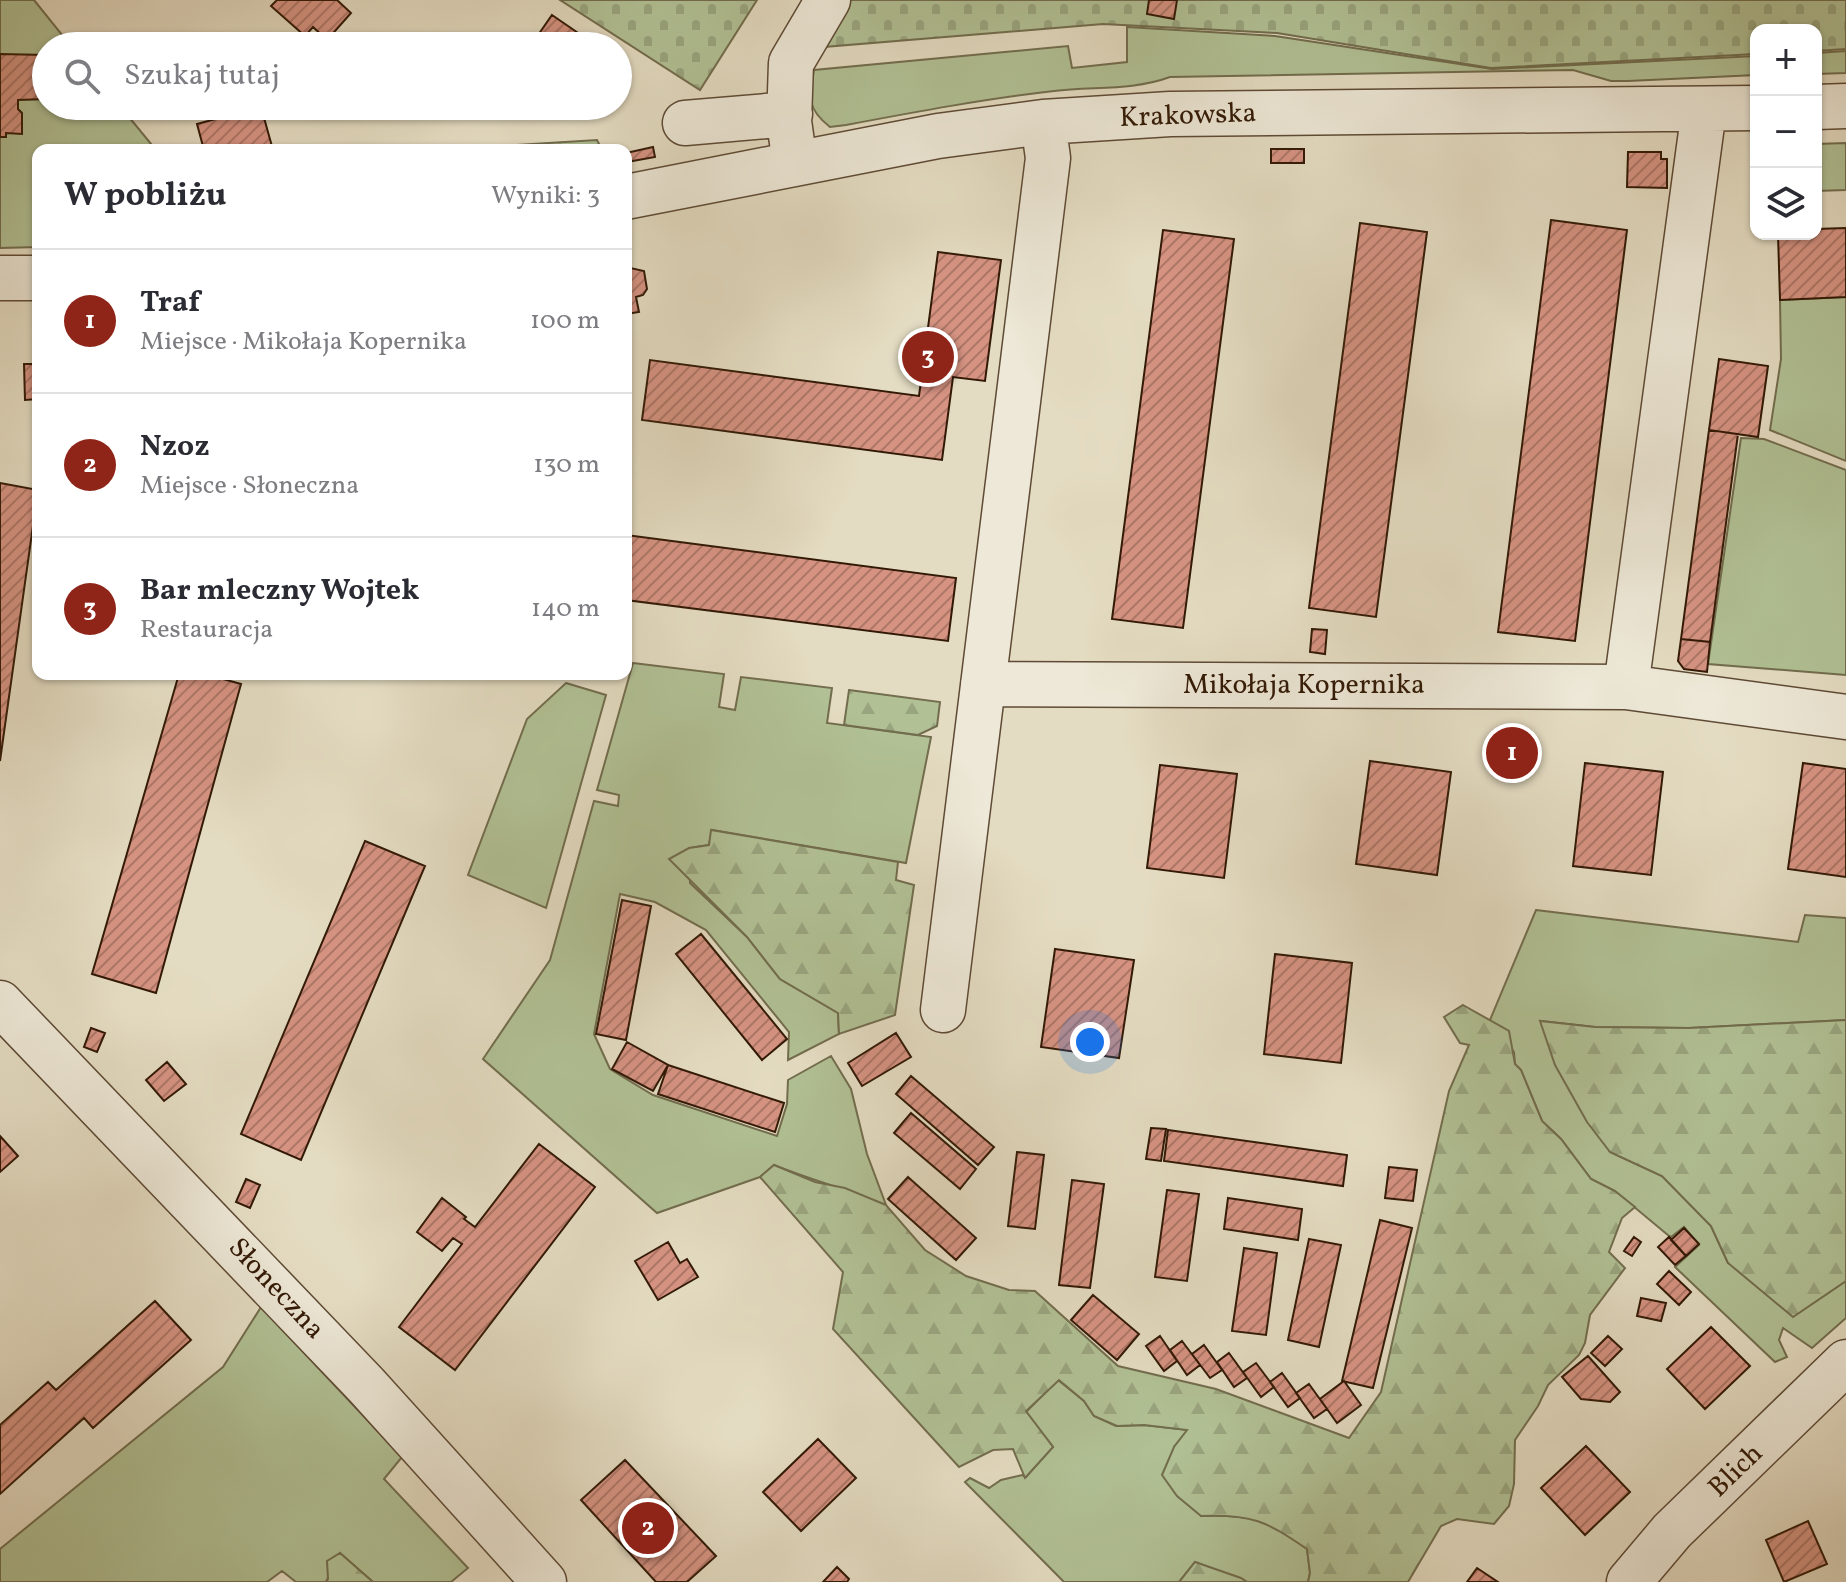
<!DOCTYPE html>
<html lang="pl">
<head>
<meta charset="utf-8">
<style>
	:root { --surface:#fff; --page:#f7f7f7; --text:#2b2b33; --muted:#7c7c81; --line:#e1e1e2; --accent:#8f2418 }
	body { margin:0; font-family:Vollkorn,serif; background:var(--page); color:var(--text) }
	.controls { position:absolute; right:24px; top:24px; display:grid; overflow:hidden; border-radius:16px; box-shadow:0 2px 6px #0004 }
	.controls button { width:72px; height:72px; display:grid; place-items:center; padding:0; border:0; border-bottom:2px solid var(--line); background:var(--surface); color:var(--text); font:40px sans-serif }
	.you { position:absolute; left:1090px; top:1042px; width:28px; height:28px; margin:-20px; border:6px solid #fff; border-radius:50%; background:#1a73e8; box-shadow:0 0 0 12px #1a73e833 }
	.badge { display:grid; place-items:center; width:52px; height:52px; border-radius:50%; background:var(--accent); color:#fff; font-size:26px; font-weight:700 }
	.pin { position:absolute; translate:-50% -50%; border:4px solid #fff; box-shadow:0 2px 8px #0006 }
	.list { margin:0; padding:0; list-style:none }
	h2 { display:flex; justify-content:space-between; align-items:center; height:104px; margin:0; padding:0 32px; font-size:34px }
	h2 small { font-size:26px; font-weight:400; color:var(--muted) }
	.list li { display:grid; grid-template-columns:52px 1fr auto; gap:24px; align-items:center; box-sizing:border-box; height:144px; padding:0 32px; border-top:2px solid var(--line) }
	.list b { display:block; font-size:30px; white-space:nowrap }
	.list p { margin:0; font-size:26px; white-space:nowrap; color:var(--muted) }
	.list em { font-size:26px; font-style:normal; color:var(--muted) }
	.icon { flex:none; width:44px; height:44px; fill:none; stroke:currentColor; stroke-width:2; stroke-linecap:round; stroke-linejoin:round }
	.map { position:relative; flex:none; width:1846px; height:1582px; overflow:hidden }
	.search { position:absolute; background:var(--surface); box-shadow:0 2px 6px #0004; left:32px; top:32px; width:600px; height:88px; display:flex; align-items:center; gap:20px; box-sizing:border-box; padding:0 28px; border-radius:44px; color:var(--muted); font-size:30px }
	.panel { position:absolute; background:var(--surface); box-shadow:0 2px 6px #0004; left:32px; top:144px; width:600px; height:536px; border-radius:16px }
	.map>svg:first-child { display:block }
</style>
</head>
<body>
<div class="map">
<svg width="1846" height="1582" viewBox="0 0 1846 1582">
	<defs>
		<pattern id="forest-firs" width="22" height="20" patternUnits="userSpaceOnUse" patternTransform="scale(2)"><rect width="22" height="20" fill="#b1c195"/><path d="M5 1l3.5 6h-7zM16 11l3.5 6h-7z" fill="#99a57f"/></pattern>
		<pattern id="cemetery-stones" width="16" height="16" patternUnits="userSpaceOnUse" patternTransform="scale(2)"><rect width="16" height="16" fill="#b1c195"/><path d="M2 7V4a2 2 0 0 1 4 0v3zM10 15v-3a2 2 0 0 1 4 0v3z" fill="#99a57f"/></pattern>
		<pattern id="building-hatch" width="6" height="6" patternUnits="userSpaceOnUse" patternTransform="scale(2)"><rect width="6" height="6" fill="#d69382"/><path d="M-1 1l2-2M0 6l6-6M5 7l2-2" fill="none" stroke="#ae7768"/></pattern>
	</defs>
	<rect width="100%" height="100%" fill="#e4dcc2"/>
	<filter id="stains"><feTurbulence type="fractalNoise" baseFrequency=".0025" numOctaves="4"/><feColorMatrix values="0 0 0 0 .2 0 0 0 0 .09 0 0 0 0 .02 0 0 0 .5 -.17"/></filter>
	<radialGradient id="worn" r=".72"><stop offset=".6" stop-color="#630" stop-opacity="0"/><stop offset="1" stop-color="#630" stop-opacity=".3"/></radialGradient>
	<path fill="#b1c195" stroke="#726d4e" stroke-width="2" d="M0,0H34L71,46H46V106H120L156,150H38V247L0,248Z
		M1127,27L1275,36L1492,69L1756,56V75L1628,81H1611L1573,70L1170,77C1132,91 1093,86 1054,91C984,99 915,112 846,125L830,127C807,109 808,97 814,70L1068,46L1072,68L1127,62Z
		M1846,51V73L1816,74V53Z
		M1846,143V190L1816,191V144Z
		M1846,297V461L1770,430L1781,359L1780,300Z
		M1741,438L1764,439L1846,470V675L1708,664Z
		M633,663L724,674L719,707L735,710L741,677L832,688L827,723L931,737L906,863L712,830L709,845L689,848L690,883L747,937L780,979L838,1013L839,1034L788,1060L789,1032L706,930L655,902L620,894L594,1034L610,1069L653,1095L777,1136L787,1104L788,1080L831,1056L851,1089L867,1154L886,1205C849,1190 811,1180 774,1165L760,1177L657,1213L483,1059L550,960L594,801L618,806L619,795L597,790Z
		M566,683L606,695L546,908L468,875L527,719Z
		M1536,910L1798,942L1805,915L1846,918V1020L1689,1028L1595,1027L1541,1021L1610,1152L1662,1176L1711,1226L1728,1263L1842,1282L1846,1281V1318L1812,1348L1783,1328L1779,1340L1787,1357L1775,1362L1675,1267L1699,1245L1684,1227L1671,1237L1669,1236L1615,1191L1591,1179L1561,1139L1542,1121L1521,1070L1515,1064L1514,1052L1490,1020Z
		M261,1307L402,1457L384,1479L468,1568L451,1582H373L340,1553L326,1582H296L282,1571L267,1582H0V1549L223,1367Z
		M1058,1380L1084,1401L1094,1416L1116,1426L1144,1425L1188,1430L1174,1447L1201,1516C1252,1514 1267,1520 1307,1549L1310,1573L1308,1582H1247L1195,1562L1179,1582H1064L965,1482L970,1478L989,1488L1001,1480L1022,1475L1026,1477L1053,1447L1026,1412Z"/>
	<path fill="url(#forest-firs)" stroke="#726d4e" stroke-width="2" d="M597,140L602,150H456L465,148Z
		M849,690L940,702L937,726L918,735L844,725Z
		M711,830L898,862L896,880L914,885L895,1015L839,1034L838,1013L780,979L747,937L669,859L689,848L709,845Z
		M1463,1005L1509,1031L1515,1064L1521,1070L1542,1121L1561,1139L1591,1179L1615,1191L1635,1207L1622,1218L1609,1252L1625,1268L1590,1315L1585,1343L1579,1355L1548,1385L1538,1406L1515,1440L1514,1484L1509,1506L1494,1524L1457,1519L1441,1526L1408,1582H1308L1310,1573L1307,1549C1266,1521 1252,1514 1201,1516L1177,1496L1162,1475L1174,1447L1187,1430L1144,1425L1117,1426L1094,1416L1084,1401L1059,1380L1026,1411L1053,1447L1025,1478L1013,1449L993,1450L959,1467L833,1329L843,1272L760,1177L774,1165L815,1182L845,1188L886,1205L925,1250L966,1276L1009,1290L1035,1291L1118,1366L1216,1389L1349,1438L1381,1392L1449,1091L1469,1045L1460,1043L1444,1017Z
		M1846,1020V1281L1793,1317L1728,1263L1711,1226L1662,1176L1610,1152L1587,1122L1555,1065L1540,1021L1595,1027L1689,1028Z
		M340,1553L373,1582H326L328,1579L327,1561Z
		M1195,1562L1241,1578L1247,1582H1179Z"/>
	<path fill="url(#cemetery-stones)" stroke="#726d4e" stroke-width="2" d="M560,0H757L700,90Z
		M850,0H1846V49L1816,51V30H1756V54L1491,68L1277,33L1103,24L823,47Z"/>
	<path fill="url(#building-hatch)" stroke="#321906" stroke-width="2" d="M277,0H337L351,13L327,40L313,27L305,36L271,6Z
		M1149,0H1177L1174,19L1147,14Z
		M552,15L581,35L573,46H542L534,41Z
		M0,54L46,55V99L18,100V109L22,113V134L6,133V137H0Z
		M261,107L273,150H204L197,124Z
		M653,147L655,157L627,162L626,153Z
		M1271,149H1304V163H1271Z
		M1628,152H1661V159H1667V188L1627,187Z
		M1551,220L1627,230L1575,641L1498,632Z
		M1360,223L1427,232L1376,617L1309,608Z
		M1846,228V297L1780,300L1778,234H1816V229Z
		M1163,230L1234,239L1183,628L1112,619Z
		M938,252L1001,260L985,381L953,377L942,460L642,420L650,360L919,396Z
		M626,257L630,268L644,271L647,289L643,295L636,297L639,312L626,314Z
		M35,338H38V399L25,400L24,364H36Z
		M1719,359L1768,366L1758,437L1709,430Z
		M1709,430L1738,434L1710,642L1681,639Z
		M0,483L38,490L0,761Z
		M626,535L956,578L948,641L626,600Z
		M1312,629L1327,630L1325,654L1310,652Z
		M1681,639L1710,642L1707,672L1684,669L1678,661Z
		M179,674H205L241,684L156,993L92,974Z
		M1499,737L1527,740L1524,768L1496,765Z
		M1370,761L1451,772L1437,875L1356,864Z
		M1585,763L1663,772L1651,875L1573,866Z
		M1803,763L1846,769V877L1788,869Z
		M1160,765L1237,774L1224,878L1147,868Z
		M365,841L425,866L301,1160L241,1134Z
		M622,900L651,906L626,1040L596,1034Z
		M701,934L787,1039L762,1060L676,954Z
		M1055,949L1134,960L1119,1058L1041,1047Z
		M1275,954L1352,963L1341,1063L1264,1054Z
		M91,1028L105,1033L97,1052L84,1047Z
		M896,1033L911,1057L862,1086L848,1063Z
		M627,1042L668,1065L653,1091L612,1069Z
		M167,1062L186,1084L164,1101L146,1080Z
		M668,1065L784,1103L775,1132L658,1094Z
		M911,1076L994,1147L978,1165L896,1094Z
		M911,1113L976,1169L960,1189L894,1133Z
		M1151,1128L1166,1129L1161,1161L1146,1159Z
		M1168,1130L1347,1155L1343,1186L1164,1161Z
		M0,1136L18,1156L0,1172Z
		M539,1144L595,1187L455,1370L399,1327L462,1244L453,1238L442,1251L417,1232L442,1198L466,1217L464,1219L475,1227Z
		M1017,1152L1044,1155L1035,1229L1008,1226Z
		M1389,1167L1417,1170L1413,1201L1385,1198Z
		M908,1177L976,1238L956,1260L888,1199Z
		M246,1179L260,1185L250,1208L236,1202Z
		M1072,1180L1104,1184L1090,1288L1059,1285Z
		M1167,1190L1199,1194L1187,1281L1155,1277Z
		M1228,1198L1302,1209L1298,1240L1224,1229Z
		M1380,1220L1412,1228L1373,1388L1342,1381Z
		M1684,1228L1699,1244L1686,1256L1671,1240Z
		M1634,1237L1641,1242L1632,1256L1624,1251Z
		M1669,1237L1686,1256L1675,1265L1658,1247Z
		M1309,1239L1341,1245L1319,1347L1288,1340Z
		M668,1242L680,1263L687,1259L698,1277L658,1300L635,1261Z
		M1244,1248L1277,1253L1266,1335L1232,1331Z
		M1669,1271L1691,1292L1679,1305L1657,1284Z
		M1093,1295L1139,1334L1117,1360L1071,1320Z
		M1641,1298L1666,1303L1661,1321L1637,1316Z
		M155,1301L191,1340L93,1428L84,1418L0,1494V1425L48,1382L56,1390Z
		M1711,1327L1750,1366L1705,1409L1667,1369Z
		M1160,1336L1177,1361L1164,1371L1146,1346Z
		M1608,1336L1622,1349L1605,1366L1591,1353Z
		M1182,1341L1200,1365L1187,1375L1170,1350Z
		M1204,1345L1222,1370L1210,1378L1192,1354Z
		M1229,1353L1247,1378L1234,1387L1217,1362Z
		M1588,1356L1620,1392L1610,1402L1581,1399L1562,1377Z
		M1256,1363L1274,1387L1261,1397L1243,1372Z
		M1282,1373L1300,1398L1288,1407L1270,1382Z
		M1344,1381L1361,1405L1337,1423L1320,1399Z
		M1309,1384L1327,1409L1314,1418L1296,1393Z
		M818,1439L856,1478L801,1531L763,1492Z
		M1586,1446L1630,1492L1585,1535L1541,1488Z
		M625,1460L716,1556L687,1582H656L581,1500Z
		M1808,1521L1827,1564L1784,1582L1766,1540Z
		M837,1567L849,1579L847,1582H823Z
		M1477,1568L1498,1582H1467Z"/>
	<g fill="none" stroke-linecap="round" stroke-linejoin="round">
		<g stroke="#5e4a35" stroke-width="47">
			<path id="minor" d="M1816,107L1846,106
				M685,123L790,114
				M795,164L789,121L791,63L828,0
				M626,197L938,136L1043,122L1170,114L1756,108
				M0,278H38
				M983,684L1626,687L1846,717
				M1626,687L1704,110
				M0,1003L366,1385L544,1582
				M943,1010L1048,158L1043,122
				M1629,1582L1672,1531L1846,1362"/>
		</g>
		<use href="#minor" stroke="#ede8d7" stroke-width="44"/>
	</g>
	<g text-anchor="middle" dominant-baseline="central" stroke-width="7" stroke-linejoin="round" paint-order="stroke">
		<g font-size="28" fill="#321906" stroke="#ede8d7">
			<text transform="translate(1188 116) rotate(-2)">Krakowska</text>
			<text x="1304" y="685">Mikołaja Kopernika</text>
			<text transform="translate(276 1289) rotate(47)">Słoneczna</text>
			<text transform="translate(1736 1471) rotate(-44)">Blich</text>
		</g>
	</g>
	<rect width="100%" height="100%" filter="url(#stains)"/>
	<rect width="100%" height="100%" fill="url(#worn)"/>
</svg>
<div class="controls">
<button>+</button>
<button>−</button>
<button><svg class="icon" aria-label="layers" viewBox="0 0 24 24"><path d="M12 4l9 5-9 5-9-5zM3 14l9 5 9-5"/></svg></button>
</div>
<div class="you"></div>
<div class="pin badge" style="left:1512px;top:753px">1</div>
<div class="pin badge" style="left:648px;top:1528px">2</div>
<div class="pin badge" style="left:928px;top:357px">3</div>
<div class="search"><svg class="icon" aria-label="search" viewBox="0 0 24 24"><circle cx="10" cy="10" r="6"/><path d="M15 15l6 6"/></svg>Szukaj tutaj</div>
<section class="panel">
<h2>W pobliżu<small>Wyniki: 3</small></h2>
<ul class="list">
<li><span class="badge">1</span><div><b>Traf</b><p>Miejsce · Mikołaja Kopernika</p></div><em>100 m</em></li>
<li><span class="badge">2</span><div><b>Nzoz</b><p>Miejsce · Słoneczna</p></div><em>130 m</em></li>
<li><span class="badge">3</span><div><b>Bar mleczny Wojtek</b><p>Restauracja</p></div><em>140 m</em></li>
</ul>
</section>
</div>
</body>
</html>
